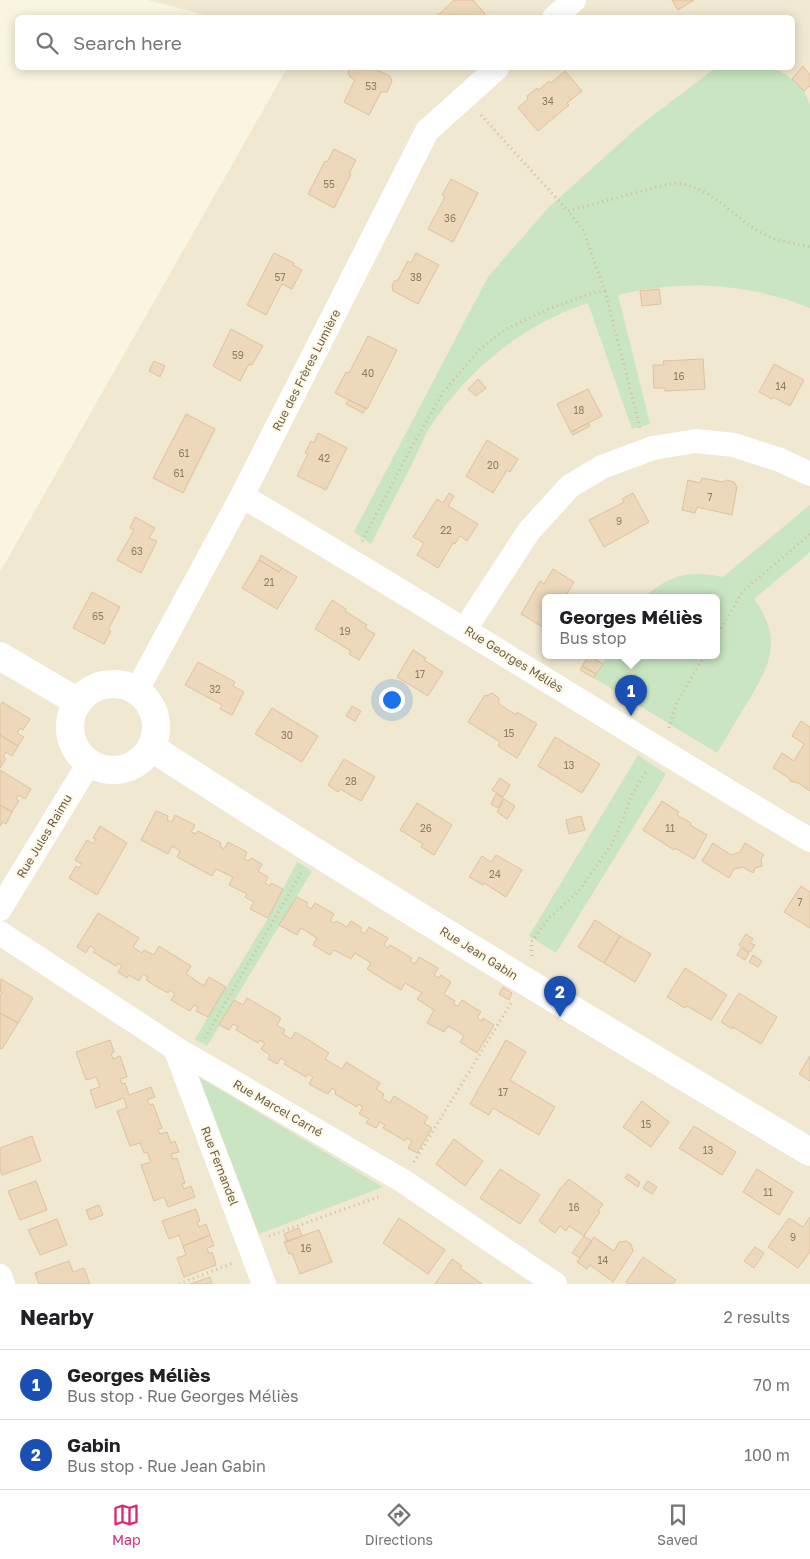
<!DOCTYPE html>
<html lang="en">
<head>
<meta charset="utf-8">
<style>
	:root { --surface:#fff; --page:#f6f6f6; --text:#202124; --muted:#757577; --line:#e0e0e0; --accent:#db2777 }
	body { margin:0; font-family:"Golos Text",sans-serif; background:var(--page); color:var(--text) }
	.you { position:absolute; left:391px; top:699px; width:18px; height:18px; margin:-12px; border:4px solid #fff; border-radius:50%; background:#1a73e8; box-shadow:0 0 0 8px #1a73e833 }
	.badge { display:grid; place-items:center; width:32px; height:32px; border-radius:50%; background:var(--accent); color:#fff; font-size:16px; font-weight:700 }
	.pin { position:absolute; translate:-50% -41px; filter:drop-shadow(0 1px 2px #0008) }
	.pin::after { content:''; position:absolute; top:26px; width:18px; height:15px; background:inherit; clip-path:polygon(0 0,100% 0,50% 100%) }
	.popup { position:absolute; left:542px; top:594px; width:178px; height:65px; box-sizing:border-box; display:grid; place-content:center; border-radius:8px; background:var(--surface); filter:drop-shadow(0 1px 4px #0005); font-size:16px; white-space:nowrap; color:var(--muted) }
	.popup b { font-size:19px; color:var(--text) }
	.popup::after { content:''; position:absolute; left:50%; top:100%; margin-left:-10px; border:10px solid transparent; border-top-color:var(--surface) }
	.list { margin:0; padding:0; list-style:none }
	h2 { display:flex; justify-content:space-between; align-items:center; height:65px; margin:0; padding:0 20px; font-size:21px }
	h2 small { font-size:16px; font-weight:400; color:var(--muted) }
	.list li { display:grid; grid-template-columns:32px 1fr auto; gap:15px; align-items:center; box-sizing:border-box; height:70px; padding:0 20px; border-top:1px solid var(--line) }
	.list b { display:block; font-size:19px; white-space:nowrap }
	.list p { margin:0; font-size:16px; white-space:nowrap; color:var(--muted) }
	.list em { font-size:16px; font-style:normal; color:var(--muted) }
	.icon { flex:none; width:28px; height:28px; fill:none; stroke:currentColor; stroke-width:2; stroke-linecap:round; stroke-linejoin:round }
	.map { position:relative; flex:none; width:810px; height:1284px; overflow:hidden }
	.search { position:absolute; background:var(--surface); box-shadow:0 2px 12px #0003; left:15px; right:15px; top:15px; height:55px; display:flex; align-items:center; gap:12px; box-sizing:border-box; padding:0 18px; border-radius:8px; color:var(--muted); font-size:19px }
	.sheet { height:205px; background:var(--surface) }
	nav { display:flex; justify-content:space-around; align-items:center; box-sizing:border-box; height:70px; border-top:1px solid var(--line); background:var(--surface); font-size:14px; color:var(--muted) }
	nav a { display:grid; justify-items:center; gap:2px }
	nav .on { color:var(--accent) }
	.map>svg:first-child { display:block }
</style>
</head>
<body>
<div class="map">
<svg width="810" height="1284" viewBox="0 0 810 1284">
	<rect width="100%" height="100%" fill="#faf5e1"/>
	<path fill="#f0e8d0" fill-rule="evenodd" d="M148,0H810V1284H0V572L287,68H792V18H216ZM546,597H716V655H546Z"/>
	<path fill="#c9e5c1" d="M715,68H775L792,79L804,91L810,105V308C749,283 682,279 618,295L650,424L632,429L588,303C526,323 471,367 434,421C425,434 419,449 413,462C399,489 385,516 371,544L354,532L488,277L549,207L638,127Z
		M810,505V552L754,599C783,639 771,664 747,703C737,719 727,736 717,753L594,678L608,655H716V597H645C669,574 691,570 723,577Z
		M638,755L666,774L556,953L529,936Z
		M297,862L312,871L207,1046L195,1039L268,918Z
		M199,1077L383,1187L259,1234Z"/>
	<path fill="#edd8bb" stroke="#dec29d" d="M454,0H473L485,14L481,18H435Z
		M672,0H694L678,10Z
		M803,66L810,75V86L804,91L792,79Z
		M350,68H373L390,76L392,81L387,92H381L369,115L344,102L355,80L350,77L348,72Z
		M565,71L582,91L567,103L569,105L538,131L518,108L528,99L527,96L537,88L539,90L549,81L551,83Z
		M334,149L356,160L349,174H351L334,208L308,194L325,161L327,162Z
		M451,179L478,193L453,242L428,229L445,197L442,195Z
		M274,253L294,263L293,265L302,270L292,289L282,284L266,315L247,305Z
		M416,253L439,265L418,304L393,291L392,287L394,281L398,280L408,261L411,263Z
		M659,289L661,304L642,306L640,291Z
		M231,329L263,346L252,365L249,364L240,381L213,366Z
		M368,336L397,350L367,409L335,393L346,372L349,373Z
		M703,359L705,389L665,391V388H654L653,365H664L663,361Z
		M154,361L165,366L160,377L149,371Z
		M774,364L804,380L790,406L773,397L772,399L759,392Z
		M478,379L486,388L476,396L468,389Z
		M588,389L602,416L571,432L557,404Z
		M349,400L366,408L363,413L346,404Z
		M186,414L215,429L183,493L153,478Z
		M588,423L590,426L573,435L571,432Z
		M318,433L347,448L326,490L297,476L308,454L305,453L311,441L314,443Z
		M487,440L518,459L510,472L507,470L493,493L466,476Z
		M702,478L723,482L727,480L734,482L737,487L732,515L697,507L695,513L682,510L688,480L700,483Z
		M449,493L454,496L448,506L478,524L467,541L460,536L455,544L453,543L438,568L417,555L424,543L413,537L437,499L443,503Z
		M633,493L649,522L604,547L589,520L624,502L622,499Z
		M135,517L155,528L149,538L157,541L141,573L117,560L134,530L130,528Z
		M261,555L282,568L279,572L259,560Z
		M259,560L279,572L282,568L297,577L277,609L242,588Z
		M553,569L574,582L565,597H546V629L521,614L540,581L544,584Z
		M92,592L120,607L108,630L111,631L104,644L73,628Z
		M332,600L346,609L345,611L367,625L365,628L375,634L359,660L349,654L351,651L315,629Z
		M413,650L426,658L424,660L443,672L428,696L397,677Z
		M589,655L603,664L596,674L582,666Z
		M198,662L235,682L233,686L244,692L232,715L220,709L222,705L185,685Z
		M582,666L596,674L594,678L580,670Z
		M492,693L499,698V704L516,715L517,712L537,724L517,758L498,746L500,742L468,722L485,695L486,696Z
		M2,702L30,719L23,730L20,728L17,733L24,737L18,746L0,735V705Z
		M352,706L361,711L355,721L346,716Z
		M272,708L318,736L302,762L255,734Z
		M801,721L810,727V791L798,783L790,781L789,778L773,768L782,753L794,761L804,744L792,736Z
		M0,735L18,746L12,756L6,752L3,757L6,759L0,768Z
		M555,737L600,764L582,793L538,766Z
		M344,759L375,777L361,801L340,789L338,792L328,785Z
		M0,770L31,789L25,799L19,795L16,799L19,801L12,812L0,805Z
		M500,778L510,785L503,797L492,790Z
		M496,794L503,798L498,808L491,804Z
		M504,799L515,806L507,819L497,812Z
		M662,801L679,812L677,815L691,823L690,825L707,835L694,859L675,848L674,850L643,830Z
		M417,803L452,825L434,855L421,847L423,844L400,830Z
		M0,805L12,812L6,824L3,822L0,826Z
		M156,811L168,816L167,820L172,822L175,815L195,825L191,832L196,834L198,831L221,843L220,846L224,849L228,842L247,852L244,859L249,861L251,858L262,864L258,871L268,877L265,883L270,886L271,883L283,889L268,918L250,909L254,902L245,897L247,894L229,885L233,877L216,869L212,876L177,857L180,851L172,846L168,854L141,840Z
		M581,816L585,830L569,834L566,820Z
		M100,826L127,843L97,895L69,878L76,866L79,868L82,864L75,860L87,840L93,844L96,839L93,838Z
		M713,843L731,855L740,852L745,843L764,855L761,859L762,866L755,868L753,873L743,867L734,869L729,878L702,861Z
		M496,855L522,870L506,897L484,883L483,885L469,877L482,856L491,862Z
		M801,886L810,892V928L784,912Z
		M297,897L308,903L306,906L311,909L315,903L334,914L330,921L334,923L336,921L347,927L351,921L362,928L360,931L365,934L369,927L388,938L384,945L388,948L390,945L412,958L410,961L415,964L419,957L438,968L434,975L439,978L441,975L451,982L444,994L455,1001L453,1004L458,1006L462,1000L481,1012L477,1018L482,1021L483,1018L494,1025L477,1053L460,1042L464,1036L457,1031L448,1026L444,1032L427,1023L434,1010L417,999L422,993L405,983L401,990L384,980L367,969L371,963L355,953L351,959L334,950L330,955L313,945L317,938L301,928L297,935L279,925Z
		M98,913L139,938L133,947L142,953L144,950L154,955L159,946L191,966L186,974L204,986L209,977L226,987L208,1017L196,1011L198,1007L194,1005L190,1011L171,1000L175,994L170,990L168,993L157,987L146,980L148,977L143,974L139,981L129,975L127,978L118,972L122,966L118,963L116,966L93,952L95,949L90,946L86,953L77,947Z
		M595,920L620,936L604,963L578,947Z
		M746,934L753,939L750,943L755,945L750,952L739,945Z
		M620,936L651,954L635,982L604,963Z
		M741,948L749,953L745,960L737,955Z
		M753,955L762,961L758,967L749,962Z
		M685,968L727,995L711,1020L687,1006L685,1008L667,997Z
		M1,979L33,998L18,1023L0,1013V996L2,992L0,991Z
		M503,987L512,993L509,1000L499,994Z
		M739,993L777,1017L761,1044L733,1027L732,1029L721,1022Z
		M247,998L281,1018L277,1025L285,1030L283,1034L291,1039L295,1032L312,1042L329,1053L325,1059L333,1064L342,1069L346,1062L380,1083L376,1089L384,1094L382,1098L390,1103L394,1096L428,1117L424,1123L432,1128L417,1153L408,1148L412,1141L407,1138L405,1141L383,1128L385,1125L380,1122L376,1128L366,1123L369,1119L359,1114L363,1107L358,1104L357,1107L335,1094L336,1091L332,1088L328,1094L318,1089L309,1084L313,1077L308,1074L306,1077L284,1064L286,1061L281,1058L277,1064L268,1059L270,1055L261,1049L265,1043L260,1040L258,1043L236,1030L238,1026L233,1024L229,1030L219,1025L234,1000L243,1005Z
		M0,1013L18,1023L2,1049L0,1048Z
		M110,1040L114,1052L111,1054L113,1059L120,1056L124,1067L127,1077L120,1079L122,1084L125,1083L129,1095L151,1087L155,1097L147,1100L150,1105L153,1104L162,1128L158,1129L160,1134L167,1132L171,1143L175,1141L179,1152L171,1154L173,1159L177,1158L185,1183L182,1184L184,1189L191,1186L195,1197L168,1207L164,1197L154,1201L141,1165L151,1162L147,1152L144,1153L140,1143L130,1146L117,1111L127,1108L124,1098L96,1108L90,1090L100,1087L96,1077L86,1080L76,1052Z
		M506,1040L526,1052L510,1080L555,1107L539,1135L493,1108L489,1115L470,1104Z
		M810,1056V1081L799,1074Z
		M642,1101L669,1122L651,1147L623,1127Z
		M694,1126L736,1152L722,1175L679,1148Z
		M32,1136L41,1161L2,1175L0,1169V1148Z
		M454,1139L483,1161L465,1186L436,1164Z
		M500,1169L540,1195L520,1224L480,1198Z
		M757,1169L793,1192L779,1215L743,1192Z
		M628,1174L640,1182L638,1187L625,1178Z
		M569,1179L603,1204L598,1211L600,1212L584,1236L569,1226L566,1231L560,1226L555,1233L539,1221L560,1189Z
		M36,1181L47,1210L20,1220L8,1191Z
		M648,1181L657,1187L652,1194L643,1188Z
		M99,1205L103,1215L90,1220L86,1210Z
		M196,1209L200,1221L197,1222L199,1227L206,1224L210,1235L183,1246L179,1235L169,1239L162,1221Z
		M810,1217V1252L798,1268L768,1247L789,1218L803,1227Z
		M399,1218L445,1250L428,1274L383,1243Z
		M57,1219L67,1245L40,1255L28,1230Z
		M299,1228L302,1236L287,1242L284,1234Z
		M319,1230L332,1262L300,1274L292,1253L289,1254L284,1242Z
		M210,1235L214,1246L207,1248L209,1254L212,1252L216,1265L184,1277L177,1258L186,1255L183,1246Z
		M584,1236L592,1241L580,1258L572,1253Z
		M594,1237L614,1251L619,1242L626,1241L631,1244L633,1251L613,1282L590,1265L587,1269L577,1262Z
		M755,1247L764,1253L754,1268L744,1261Z
		M643,1257L676,1280L673,1284H628L626,1282Z
		M452,1259L462,1266L460,1268L482,1284H435Z
		M69,1261L73,1272L84,1268L90,1284H39L35,1273Z
		M210,1277L212,1284H190Z"/>
	<g fill="none" stroke-linecap="round" stroke-linejoin="round">
		<path stroke="#d1bc9f" stroke-width="3" stroke-dasharray="1 4" stroke-linecap="butt" d="M481,115L568,211L672,183C708,184 730,214 758,231C774,241 793,243 810,247
			M605,291L640,428
			M362,541L411,448L444,391L480,349L506,329L551,308L592,293L605,291L583,230L568,211
			M716,637L743,591L810,534
			M669,728L677,702L705,655
			M532,956L531,942L549,918L578,892L612,844L623,819L632,794L647,770
			M205,1038L301,873
			M414,1162L511,1003
			M269,1236L381,1196
			M179,1284L233,1263"/>
		<path stroke="#fff" stroke-width="24" d="M554,18L574,0
			M242,496C433,608 619,727 810,840
			M465,629L529,531L570,486L602,467L653,448L696,441L734,445L780,460L810,474
			M137,690L242,496L427,131L497,68
			M0,909L89,763
			M0,933L175,1048L403,1181L555,1284
			M175,1048L264,1284
			M0,1276L3,1284"/>
		<path stroke="#fff" stroke-width="28" d="M0,656L78,702
			M70 727a43 43 0 1 1 86 0a43 43 0 1 1-86 0Z
			M152,748C368,888 589,1020 810,1152"/>
	</g>
	<g text-anchor="middle" dominant-baseline="central" stroke-width="4" stroke-linejoin="round" paint-order="stroke">
		<g font-size="10" fill="#8e7c66">
			<text x="371" y="86">53</text>
			<text x="548" y="101">34</text>
			<text x="329" y="184">55</text>
			<text x="450" y="218">36</text>
			<text x="280" y="277">57</text>
			<text x="416" y="277">38</text>
			<text x="238" y="355">59</text>
			<text x="368" y="373">40</text>
			<text x="679" y="376">16</text>
			<text x="781" y="386">14</text>
			<text x="579" y="410">18</text>
			<text x="184" y="453">61</text>
			<text x="324" y="458">42</text>
			<text x="493" y="465">20</text>
			<text x="179" y="473">61</text>
			<text x="710" y="497">7</text>
			<text x="619" y="521">9</text>
			<text x="446" y="530">22</text>
			<text x="137" y="551">63</text>
			<text x="269" y="582">21</text>
			<text x="98" y="616">65</text>
			<text x="345" y="631">19</text>
			<text x="420" y="674">17</text>
			<text x="215" y="689">32</text>
			<text x="509" y="733">15</text>
			<text x="287" y="735">30</text>
			<text x="569" y="765">13</text>
			<text x="351" y="781">28</text>
			<text x="426" y="828">26</text>
			<text x="670" y="828">11</text>
			<text x="495" y="874">24</text>
			<text x="800" y="902">7</text>
			<text x="503" y="1092">17</text>
			<text x="646" y="1124">15</text>
			<text x="708" y="1150">13</text>
			<text x="768" y="1192">11</text>
			<text x="574" y="1207">16</text>
			<text x="793" y="1237">9</text>
			<text x="306" y="1248">16</text>
			<text x="603" y="1260">14</text>
		</g>
		<g font-size="12" fill="#6e5e4a" stroke="#fdf9e6">
			<text transform="translate(306 370) rotate(-63)">Rue des Frères Lumière</text>
			<text transform="translate(514 659) rotate(32)">Rue Georges Méliès</text>
			<text transform="translate(44 836) rotate(-59)">Rue Jules Raimu</text>
			<text transform="translate(479 953) rotate(32)">Rue Jean Gabin</text>
			<text transform="translate(278 1108) rotate(30)">Rue Marcel Carné</text>
			<text transform="translate(220 1166) rotate(69)">Rue Fernandel</text>
		</g>
	</g>
</svg>
<div class="you"></div>
<div class="pin badge" style="left:631px;top:716px;background:#1a4fb4">1</div>
<div class="popup"><b>Georges Méliès</b>Bus stop</div>
<div class="pin badge" style="left:560px;top:1017px;background:#1a4fb4">2</div>
<div class="search"><svg class="icon" aria-label="search" viewBox="0 0 24 24"><circle cx="10" cy="10" r="6"/><path d="M15 15l6 6"/></svg>Search here</div>
</div>
<section class="sheet">
<h2>Nearby<small>2 results</small></h2>
<ul class="list">
<li><span class="badge" style="background:#1a4fb4">1</span><div><b>Georges Méliès</b><p>Bus stop · Rue Georges Méliès</p></div><em>70 m</em></li>
<li><span class="badge" style="background:#1a4fb4">2</span><div><b>Gabin</b><p>Bus stop · Rue Jean Gabin</p></div><em>100 m</em></li>
</ul>
</section>
<nav>
<a class="on"><svg class="icon" aria-label="map" viewBox="0 0 24 24"><path d="M3 6l6-2 6 2 6-2v14l-6 2-6-2-6 2zM9 4v14M15 6v14"/></svg>Map</a>
<a><svg class="icon" aria-label="directions" viewBox="0 0 24 24"><path d="M12 3l9 9-9 9-9-9zM9 14v-3h6M13 9l2 2-2 2"/></svg>Directions</a>
<a><svg class="icon" aria-label="saved" viewBox="0 0 24 24"><path d="M7 4h10v16l-5-4-5 4z"/></svg>Saved</a>
</nav>
</body>
</html>
